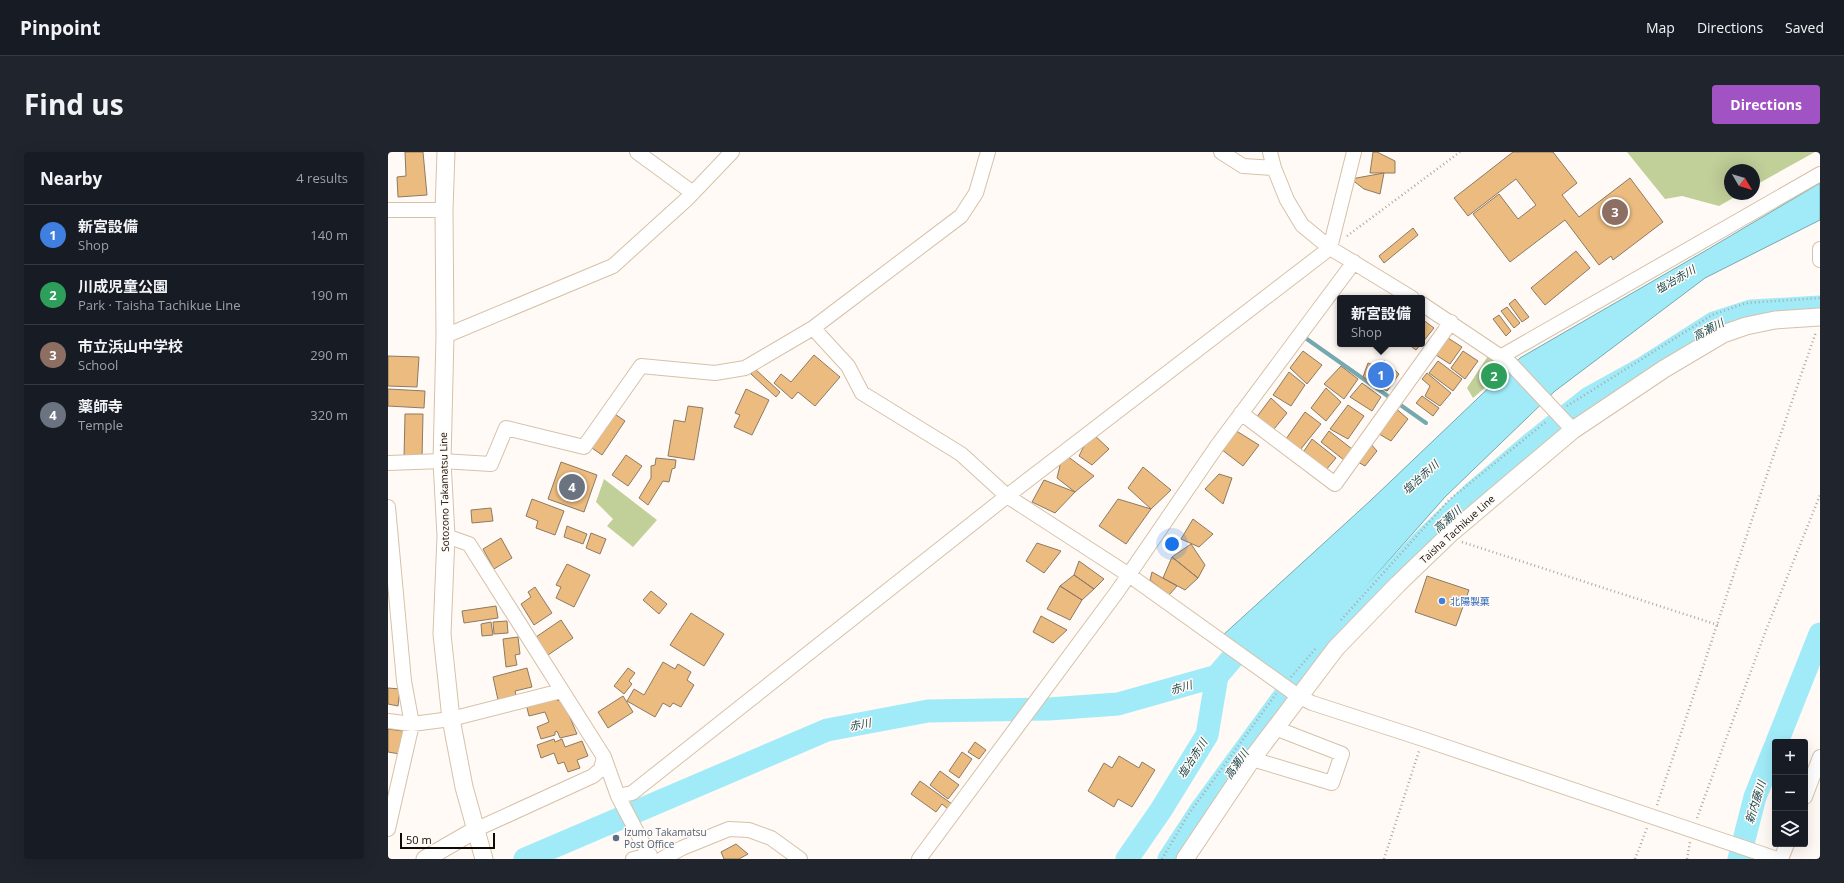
<!DOCTYPE html>
<html lang="en">
<head>
<meta charset="utf-8">
<style>
	:root { --surface:#171b24; --page:#20242c; --text:#f1f3f6; --muted:#9ea1a6; --line:#363941; --accent:#a153c4 }
	body { margin:0; font-family:"Open Sans","Noto Sans JP",sans-serif; background:var(--page); color:var(--text) }
	.controls { position:absolute; right:12px; bottom:12px; display:grid; overflow:hidden; border-radius:4px; box-shadow:0 4px 16px #0002 }
	.controls button { width:36px; height:36px; display:grid; place-items:center; padding:0; border:0; border-bottom:1px solid var(--line); background:var(--surface); color:var(--text); font:20px sans-serif }
	.compass { position:absolute; left:1336px; top:12px; width:36px; height:36px; border-radius:50%; background:var(--surface); box-shadow:0 4px 16px #0002; rotate:128deg }
	.scale { position:absolute; left:12px; bottom:10px; width:95px; box-sizing:border-box; padding-left:4px; border:2px solid #110a04; border-top:0; font-size:11px; line-height:14px; white-space:nowrap; color:#110a04; -webkit-text-stroke:3px #fffaf5; paint-order:stroke }
	.you { position:absolute; left:784px; top:392px; width:14px; height:14px; margin:-10px; border:3px solid #fff; border-radius:50%; background:#1a73e8; box-shadow:0 0 0 6px #1a73e833 }
	.badge { display:grid; place-items:center; width:26px; height:26px; border-radius:50%; background:var(--accent); color:#fff; font-size:13px; font-weight:700 }
	.pin { position:absolute; translate:-50% -50%; border:2px solid #fff; box-shadow:0 1px 4px #0006 }
	.popup { position:absolute; left:949px; top:143px; width:88px; height:52px; box-sizing:border-box; display:grid; place-content:center; border-radius:4px; background:var(--surface); filter:drop-shadow(0 1px 3px #0005); font-size:13px; white-space:nowrap; color:var(--muted) }
	.popup b { font-size:15px; color:var(--text) }
	.popup::after { content:''; position:absolute; left:50%; top:100%; margin-left:-8px; border:8px solid transparent; border-top-color:var(--surface) }
	.list { margin:0; padding:0; list-style:none }
	h2 { display:flex; justify-content:space-between; align-items:center; height:52px; margin:0; padding:0 16px; font-size:17px }
	h2 small { font-size:13px; font-weight:400; color:var(--muted) }
	.list li { display:grid; grid-template-columns:26px 1fr auto; gap:12px; align-items:center; box-sizing:border-box; height:60px; padding:0 16px; border-top:1px solid var(--line) }
	.list b { display:block; font-size:15px; white-space:nowrap }
	.list p { margin:0; font-size:13px; white-space:nowrap; color:var(--muted) }
	.list em { font-size:13px; font-style:normal; color:var(--muted) }
	.icon { flex:none; width:22px; height:22px; fill:none; stroke:currentColor; stroke-width:2; stroke-linecap:round; stroke-linejoin:round }
	.map { position:relative; flex:none; width:1432px; height:707px; overflow:hidden; border-radius:4px }
	header { display:flex; align-items:center; gap:24px; box-sizing:border-box; height:56px; padding:0 20px; background:var(--surface); border-bottom:1px solid var(--line) }
	header strong { font-size:19px }
	nav { display:flex; gap:22px; margin-inline-start:auto; font-size:14px }
	.intro { display:flex; align-items:center; justify-content:space-between; box-sizing:border-box; height:96px; padding:0 24px }
	h1 { margin:0; font-size:28px }
	.button { padding:10px 18px; border-radius:4px; background:var(--accent); color:#fff; font-size:14px; font-weight:700 }
	main { display:flex; gap:24px; padding:0 24px }
	aside { flex:1; background:var(--surface); border-radius:4px; box-shadow:0 4px 16px #0002 }
	.map>svg:first-child { display:block }
</style>
</head>
<body>
<header>
<strong>Pinpoint</strong>
<nav><a>Map</a><a>Directions</a><a>Saved</a></nav>
</header>
<div class="intro"><h1>Find us</h1><a class="button">Directions</a></div>
<main>
<aside>
<h2>Nearby<small>4 results</small></h2>
<ul class="list">
<li><span class="badge" style="background:#3f7fe0">1</span><div><b>新宮設備</b><p>Shop</p></div><em>140 m</em></li>
<li><span class="badge" style="background:#2e9e5b">2</span><div><b>川成児童公園</b><p>Park · Taisha Tachikue Line</p></div><em>190 m</em></li>
<li><span class="badge" style="background:#8d6e63">3</span><div><b>市立浜山中学校</b><p>School</p></div><em>290 m</em></li>
<li><span class="badge" style="background:#6b7280">4</span><div><b>薬師寺</b><p>Temple</p></div><em>320 m</em></li>
</ul>
</aside>
<div class="map">
<svg width="1432" height="707" viewBox="0 0 1432 707">
	<rect width="100%" height="100%" fill="#fffaf5"/>
	<path fill="#c1cf99" d="M1239,0H1427L1366,34V18H1342V42H1352L1331,54L1294,44L1277,47Z
		M1104,198L1121,215L1085,246L1079,236Z
		M216,327L269,368L245,395L219,374L225,367L208,350Z"/>
	<path fill="#a1ebf9" stroke="#76a8b0" d="M1432,31V68L1317,126L1167,239L1057,345L895,528L834,484L982,349L1132,206L1317,99Z"/>
	<g fill="none" stroke-linecap="round" stroke-linejoin="round">
		<path stroke="#76a8b0" stroke-width="4" d="M916,185L1038,271"/>
		<path stroke="#a1ebf9" stroke-width="23" d="M1389,590L1432,482
			M137,707L439,578L540,559L661,557L730,552L829,524
			M739,707L773,658L819,583L829,524L865,482
			M781,707L813,658L917,516L1035,389L1085,341L1144,291L1201,246L1257,215L1326,171L1363,159L1432,155
			M1351,707L1367,645L1387,595"/>
	</g>
	<path fill="#ebbb7f" stroke="#8d7a63" d="M17,0H35L39,43L10,45L9,25L18,24Z
		M985,0H989L1007,9V21H982Z
		M1125,0H1165L1189,31L1174,43L1191,65L1242,26L1275,70L1225,108L1223,104L1211,113L1177,68L1122,110L1085,62L1111,42L1130,67L1148,53L1128,27L1080,64L1066,46Z
		M996,21L992,42L976,37L963,27Z
		M1025,76L1030,83L996,111L991,104Z
		M1188,99L1202,116L1157,153L1143,136Z
		M1127,147L1141,165L1134,170L1121,152Z
		M1119,155L1132,171L1126,176L1113,159Z
		M1111,163L1123,179L1118,184L1105,167Z
		M1034,167L1046,176L1034,191Z
		M1060,186L1074,195L1062,212L1048,203Z
		M1020,192H1033L1028,198Z
		M915,199L934,213L919,232L902,216Z
		M1075,199L1090,209L1077,227L1063,216Z
		M426,203L452,225L427,254L410,240L404,247L386,231L393,222L403,230Z
		M0,204L31,205L29,235L0,234Z
		M996,208L1011,222L999,239L975,225L980,211L990,215Z
		M1050,209L1074,227L1065,239L1041,221Z
		M953,214L970,227L956,247L936,232Z
		M367,217L392,240L388,245L363,222Z
		M901,220L917,233L903,254L885,243Z
		M1039,221L1063,241L1052,254L1037,244L1042,234L1034,227Z
		M974,231L993,245L984,259L962,245Z
		M938,236L953,250L938,269L923,256Z
		M0,237L37,239L36,256L0,254Z
		M358,237L381,248L364,283L346,275L352,263L347,261Z
		M1034,244L1051,256L1045,264L1028,251Z
		M883,246L899,261L886,277L868,266Z
		M960,253L976,264L960,287L942,277Z
		M300,254L315,256L306,308L280,304L286,268L297,270Z
		M1005,254L1020,267L1003,289L986,279Z
		M224,260L237,269L214,303L201,294Z
		M917,260L933,272L912,298L898,287Z
		M17,262H35L34,306H16Z
		M842,275L871,293L855,314L829,294Z
		M941,279L964,297L956,308L933,290Z
		M703,280L721,297L704,313L691,304Z
		M924,287L948,306L938,318L914,302Z
		M981,290L989,299L977,314L968,309Z
		M675,301L706,324L687,340L669,326Z
		M238,303L254,314L240,334L224,323Z
		M268,306L288,308L287,316L284,317L281,330L275,329L260,353L251,346L263,326V314L267,313Z
		M173,310L209,323L196,360L160,347Z
		M755,315L783,338L763,357L740,336Z
		M831,322L844,326L835,352L817,337Z
		M656,328L687,340L667,361L644,350Z
		M144,347L176,359L167,383L148,376L150,369L138,364Z
		M730,347L763,357L738,392L711,374Z
		M103,356L105,369L84,371L83,358Z
		M805,367L825,382L811,395L793,387Z
		M179,374L199,382L195,392L176,385Z
		M203,381L218,387L212,402L198,396Z
		M113,386L124,406L106,417L95,397Z
		M649,391L673,399L656,421L638,409Z
		M803,392L817,413L810,426L784,405Z
		M784,405L810,426L797,438L775,426Z
		M691,409L716,427L706,437L686,423Z
		M179,412L202,423L186,455L168,446L173,435L168,433Z
		M764,420L789,434L781,443L762,428Z
		M686,423L706,437L694,448L672,434Z
		M1039,424L1081,438L1068,474L1027,460Z
		M672,434L694,448L682,468L659,457Z
		M147,435L164,461L146,473L133,452L143,445L140,440Z
		M263,439L279,452L271,462L255,448Z
		M108,454L110,466L76,471L74,459Z
		M303,461L336,482L316,514L282,493Z
		M653,464L679,478L665,491L645,480Z
		M173,468L185,486L160,503L148,485Z
		M119,469L120,481L106,482L105,470Z
		M103,470L105,483L94,484L93,472Z
		M130,485L132,502L127,503L129,513L118,515L115,487Z
		M275,510L287,517L290,512L303,520L299,528L306,533L293,555L285,551L282,555L275,551L267,565L239,549L246,537L256,543Z
		M139,516L144,535L127,539L128,543L110,548L105,525Z
		M240,516L247,521L241,529L244,532L236,542L226,534Z
		M0,536L12,537L10,554L0,552Z
		M235,544L245,560L220,576L210,560Z
		M167,545L170,549L174,547L189,582L172,586L169,579L167,580V583L153,587L149,575L161,570L157,560L141,564L138,552Z
		M0,577L15,579L12,602L0,600Z
		M166,587L167,590L174,587L177,595L194,589L200,604L189,608L192,616L180,620L176,610L170,612L166,601L153,606L149,593Z
		M587,590L598,598L591,607L580,600Z
		M574,600L584,607L571,626L561,619Z
		M731,604L751,616L754,610L767,618L744,655L730,647L726,655L700,639L716,611L724,616Z
		M552,619L571,633L560,647L542,633Z
		M532,629L564,652L560,657L554,652L548,660L523,642Z
		M348,692L360,702L351,707H336L333,700Z"/>
	<g fill="none" stroke-linecap="round" stroke-linejoin="round">
		<g stroke="#d6c1a9" stroke-width="16">
			<path id="minor" d="M249,0L305,41
				M833,0L855,14L886,16
				M882,0L886,16L899,48L914,73L942,96L1024,146
				M0,58H56
				M1432,97V108
				M1034,152L1122,211L1185,278
				M425,176L460,214L474,241L573,302L619,344L741,423L910,544L924,551L1035,587L1389,707
				M57,184L225,114L300,46L344,0
				M1114,204L1432,22
				M853,261L947,332L1063,170
				M0,311L54,309L103,312L118,276L196,295L253,214L327,221L357,216L425,176L573,64L588,41L600,0
				M0,355L16,529L24,572L0,677
				M58,384L81,392L216,605L230,644L263,707
				M0,569L24,572L63,567L173,539
				M864,607L944,631L954,602L887,576
				M230,644L244,641L619,344L942,96L966,0
				M1417,645L1432,605
				M89,677L205,624L213,617L216,605
				M245,707L262,703
				M274,707L294,696L341,677L361,678L383,686L412,707
				M531,707L729,440L829,294L966,110
				M1393,707L1399,692"/>
		</g>
		<g stroke="#d6c1a9" stroke-width="19">
			<path id="major" d="M58,0L56,58L57,184L54,309L58,384L54,482L63,567L76,635L96,707
				M37,707L89,677
				M797,707L864,607L948,496L1010,432L1063,381L1185,278L1276,217L1335,182L1358,174L1387,168L1432,165"/>
		</g>
		<path stroke="#ada7a2" stroke-width="2.5" stroke-dasharray="1 3" stroke-linecap="butt" d="M959,84L1072,0
			M1179,254L1324,163L1358,151L1432,146
			M1074,390L1330,473
			M953,468L1061,348L1159,269
			M903,525L929,495
			M1269,653C1322,495 1373,337 1428,180
			M1309,666L1378,478L1432,343
			M774,707L800,663L888,542
			M996,707L1031,599
			M1247,707L1259,676
			M1299,707L1302,690"/>
		<use href="#minor" stroke="#fff" stroke-width="14"/>
		<use href="#major" stroke="#fff" stroke-width="17"/>
	</g>
	<circle fill="#3f7fe0" stroke="#fffaf5" stroke-width="1.5" cx="1054" cy="449" r="4"/>
	<circle fill="#5c6f8a" stroke="#fffaf5" stroke-width="1.5" cx="228" cy="686" r="4"/>
	<g text-anchor="middle" dominant-baseline="central" stroke-width="3" stroke-linejoin="round" paint-order="stroke">
		<g font-size="10" fill="#110a04" stroke="#fffaf5">
			<text transform="translate(56 340) rotate(-91)">Sotozono Takamatsu Line</text>
			<text transform="translate(1069 377) rotate(-42)">Taisha Tachikue Line</text>
		</g>
		<g font-size="10" fill="#366cbe" stroke="#fffaf5" text-anchor="start">
			<text x="1062" y="449">北陽製菓</text>
		</g>
		<g font-size="10" fill="#4e5e75" stroke="#fffaf5" text-anchor="start">
			<text x="236" y="680">Izumo Takamatsu<tspan x="236" dy="12">Post Office</tspan></text>
		</g>
		<g font-size="11" font-style="italic" fill="#204c53" stroke="#fffaf5">
			<text transform="translate(1287 127) rotate(-30)">塩冶赤川</text>
			<text transform="translate(1320 177) rotate(-28)">高瀬川</text>
			<text transform="translate(1032 325) rotate(-42)">塩冶赤川</text>
			<text transform="translate(1059 367) rotate(-42)">高瀬川</text>
			<text transform="translate(793 535) rotate(-16)">赤川</text>
			<text transform="translate(472 572) rotate(-11)">赤川</text>
			<text transform="translate(804 606) rotate(-57)">塩冶赤川</text>
			<text transform="translate(848 612) rotate(-55)">高瀬川</text>
			<text transform="translate(1367 650) rotate(-73)">新内藤川</text>
		</g>
	</g>
</svg>
<div class="controls">
<button>+</button>
<button>−</button>
<button><svg class="icon" aria-label="layers" viewBox="0 0 24 24"><path d="M12 4l9 5-9 5-9-5zM3 14l9 5 9-5"/></svg></button>
</div>
<svg class="compass" viewBox="-18 -18 36 36"><path d="M0-13l5 13h-10z" fill="#e53935"/><path d="M0 13l5-13h-10z" fill="#9ea1a6"/></svg>
<div class="scale">50 m</div>
<div class="you"></div>
<div class="pin badge" style="left:993px;top:223px;background:#3f7fe0">1</div>
<div class="popup"><b>新宮設備</b>Shop</div>
<div class="pin badge" style="left:1106px;top:224px;background:#2e9e5b">2</div>
<div class="pin badge" style="left:1227px;top:60px;background:#8d6e63">3</div>
<div class="pin badge" style="left:184px;top:335px;background:#6b7280">4</div>
</div>
</main>
</body>
</html>
